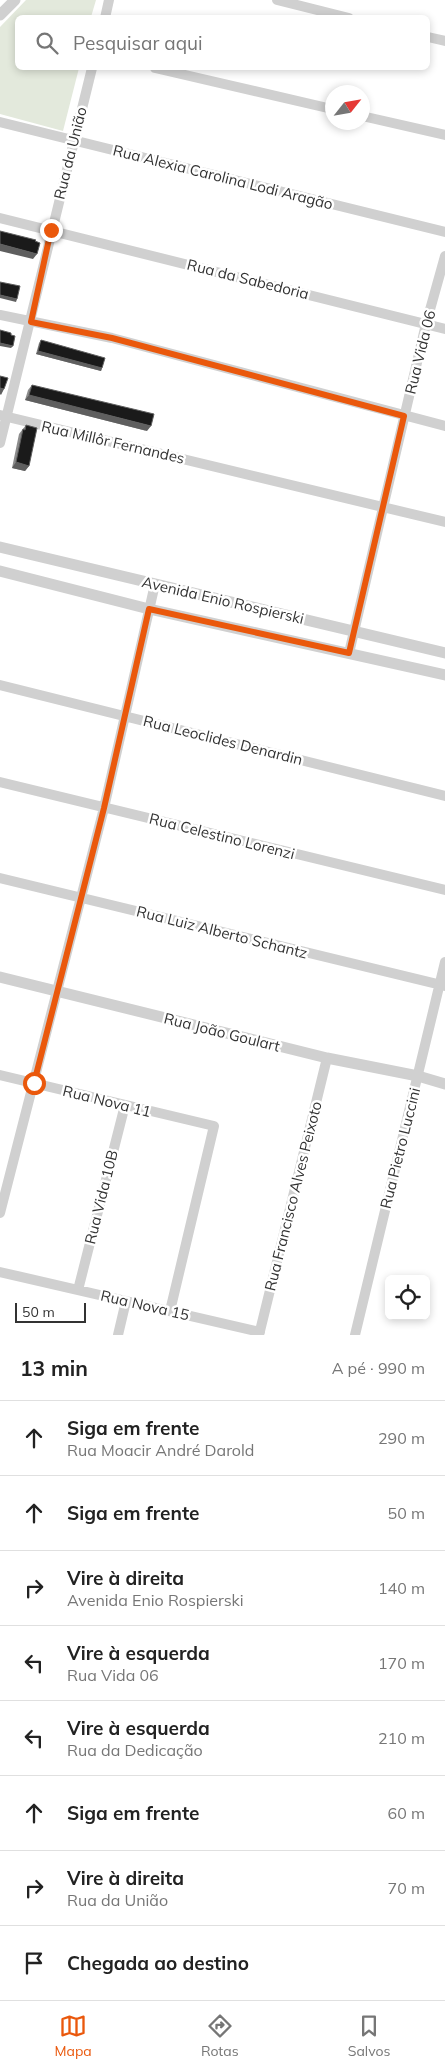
<!DOCTYPE html>
<html lang="pt">
<head>
<meta charset="utf-8">
<style>
	:root { --surface:#fff; --page:#f6f6f6; --text:#222; --muted:#767676; --line:#e0e0e0; --accent:#ea580c }
	body { margin:0; font-family:Mulish,sans-serif; background:var(--page); color:var(--text) }
	.controls { position:absolute; right:15px; bottom:15px; display:grid; overflow:hidden; border-radius:8px; box-shadow:0 2px 8px #0003 }
	.controls button { width:45px; height:45px; display:grid; place-items:center; padding:0; border:0; border-bottom:1px solid var(--line); background:var(--surface); color:var(--text); font:25px sans-serif }
	.compass { position:absolute; left:325px; top:85px; width:45px; height:45px; border-radius:50%; background:var(--surface); box-shadow:0 2px 8px #0003; rotate:59deg }
	.scale { position:absolute; left:15px; bottom:12px; width:71px; box-sizing:border-box; padding-left:5px; border:2px solid #333; border-top:0; font-size:14px; line-height:18px; white-space:nowrap; color:#333; -webkit-text-stroke:4px #fff; paint-order:stroke }
	.stop { position:absolute; width:15px; height:15px; margin:-11px; border:4px solid #ea580c; border-radius:50%; background:#fff }
	.stop.end { background:#ea580c; border-color:#fff; box-shadow:0 1px 5px #0008 }
	.list { margin:0; padding:0; list-style:none }
	h2 { display:flex; justify-content:space-between; align-items:center; height:65px; margin:0; padding:0 20px; font-size:21px }
	h2 small { font-size:16px; font-weight:400; color:var(--muted) }
	.list li { display:grid; grid-template-columns:32px 1fr auto; gap:15px; align-items:center; box-sizing:border-box; height:75px; padding:0 20px; border-top:1px solid var(--line) }
	.list b { display:block; font-size:19px; white-space:nowrap }
	.list p { margin:0; font-size:16px; white-space:nowrap; color:var(--muted) }
	.list em { font-size:16px; font-style:normal; color:var(--muted) }
	.icon { flex:none; width:28px; height:28px; fill:none; stroke:currentColor; stroke-width:2; stroke-linecap:round; stroke-linejoin:round }
	.map { position:relative; flex:none; width:445px; height:1335px; overflow:hidden }
	.search { position:absolute; background:var(--surface); box-shadow:0 2px 8px #0003; left:15px; right:15px; top:15px; height:55px; display:flex; align-items:center; gap:12px; box-sizing:border-box; padding:0 18px; border-radius:8px; color:var(--muted); font-size:19px }
	.sheet { height:665px; background:var(--surface) }
	nav { display:flex; justify-content:space-around; align-items:center; box-sizing:border-box; height:70px; border-top:1px solid var(--line); background:var(--surface); font-size:14px; color:var(--muted) }
	nav a { display:grid; justify-items:center; gap:2px }
	nav .on { color:var(--accent) }
	.map>svg:first-child { display:block }
</style>
</head>
<body>
<div class="map">
<svg width="445" height="1335" viewBox="0 0 445 1335">
	<rect width="100%" height="100%" fill="#fff"/>
	<path fill="#e3e9dc" d="M26,0H96L91,17L18,18V68H79L63,131L0,114V27Z"/>
	<g fill="none" stroke-linecap="round" stroke-linejoin="round">
		<path stroke="#d0d0d0" stroke-width="10" d="M277,0L349,18
			M105,18L109,0
			M428,37L445,41
			M155,68L332,109
			M362,116L445,135
			M0,122L445,232
			M0,218L445,329
			M0,315L112,338L445,426
			M0,415L445,522
			M0,443L92,68
			M349,653L426,324L445,256
			M0,685L445,796
			M0,782L445,890
			M0,878L445,986
			M0,1075L214,1126L170,1311
			M0,1213L104,808L155,584
			M0,1272L260,1332
			M78,1290L125,1105
			M118,1335L126,1301
			M259,1335L327,1058
			M355,1335L445,962"/>
		<path stroke="#d0d0d0" stroke-width="11" d="M0,15L15,0
			M0,547L445,653
			M0,571L149,609L445,675
			M0,977L327,1058L418,1076L445,1084"/>
	</g>
	<path fill="#8c8c8c" d="M41,340L102,368L101,371L36,354L39,343Z
		M32,385L147,431L25,400L28,390Z
		M26,425L29,466L25,471L12,468L19,434Z"/>
	<path fill="#5f5f5f" d="M0,244L37,254L33,259L0,251Z
		M0,295L17,299L16,302L0,298Z
		M0,343L13,346L11,348L0,346Z
		M38,351L102,368L101,371L36,354Z
		M0,388L4,389L1,395L0,394Z
		M29,395L151,426L147,431L25,400Z
		M16,462L29,466L25,471L12,468Z"/>
	<path fill="#1a1a1a" stroke="#5f5f5f" d="M0,231L36,240L35,241L40,243L37,254L0,244Z
		M0,282L20,286L17,299L0,295Z
		M0,330L11,333V335L15,336L13,346L0,343Z
		M41,340L105,358L102,368L38,351Z
		M0,376L8,378L4,389L0,388Z
		M32,385L154,414L151,426L29,395Z
		M26,425L37,428L29,466L16,462L23,429L25,430Z"/>
	<g fill="none" stroke-linecap="round" stroke-linejoin="round">
		<path stroke="#ea580c" stroke-width="6" d="M34,1083L104,808L149,609L349,653L404,416L112,338L31,322L51,230"/>
	</g>
	<g text-anchor="middle" dominant-baseline="central" stroke-width="5" stroke-linejoin="round" paint-order="stroke">
		<g font-size="15" fill="#333" stroke="#fff">
			<text transform="translate(70 153) rotate(-76)">Rua da União</text>
			<text transform="translate(223 177) rotate(14)">Rua Alexia Carolina Lodi Aragão</text>
			<text transform="translate(248 279) rotate(14)">Rua da Sabedoria</text>
			<text transform="translate(420 352) rotate(-76)">Rua Vida 06</text>
			<text transform="translate(113 442) rotate(13)">Rua Millôr Fernandes</text>
			<text transform="translate(223 600) rotate(13)">Avenida Enio Rospierski</text>
			<text transform="translate(223 740) rotate(14)">Rua Leoclides Denardin</text>
			<text transform="translate(222 836) rotate(14)">Rua Celestino Lorenzi</text>
			<text transform="translate(222 932) rotate(14)">Rua Luiz Alberto Schantz</text>
			<text transform="translate(222 1032) rotate(14)">Rua João Goulart</text>
			<text transform="translate(107 1101) rotate(14)">Rua Nova 11</text>
			<text transform="translate(400 1148) rotate(-76)">Rua Pietro Luccini</text>
			<text transform="translate(293 1196) rotate(-76)">Rua Francisco Alves Peixoto</text>
			<text transform="translate(101 1197) rotate(-76)">Rua Vida 10B</text>
			<text transform="translate(145 1305) rotate(13)">Rua Nova 15</text>
		</g>
	</g>
</svg>
<div class="controls">
<button><svg class="icon" aria-label="locate" viewBox="0 0 24 24"><circle cx="12" cy="12" r="6"/><path d="M12 2v4M12 18v4M2 12h4M18 12h4"/></svg></button>
</div>
<svg class="compass" viewBox="-18 -18 36 36"><path d="M0-13l5 13h-10z" fill="#e53935"/><path d="M0 13l5-13h-10z" fill="#767676"/></svg>
<div class="scale">50 m</div>
<div class="stop" style="left:34px;top:1083px"></div>
<div class="stop end" style="left:51px;top:230px"></div>
<div class="search"><svg class="icon" aria-label="search" viewBox="0 0 24 24"><circle cx="10" cy="10" r="6"/><path d="M15 15l6 6"/></svg>Pesquisar aqui</div>
</div>
<section class="sheet">
<h2>13 min<small>A pé · 990 m</small></h2>
<ul class="list">
<li><svg class="icon" aria-label="ahead" viewBox="0 0 24 24"><path d="M12 20V5M6 11l6-6 6 6"/></svg><div><b>Siga em frente</b><p>Rua Moacir André Darold</p></div><em>290 m</em></li>
<li><svg class="icon" aria-label="ahead" viewBox="0 0 24 24"><path d="M12 20V5M6 11l6-6 6 6"/></svg><div><b>Siga em frente</b></div><em>50 m</em></li>
<li><svg class="icon" aria-label="right" viewBox="0 0 24 24"><path d="M7 20v-9h11M14 6l5 5-5 5"/></svg><div><b>Vire à direita</b><p>Avenida Enio Rospierski</p></div><em>140 m</em></li>
<li><svg class="icon" aria-label="left" viewBox="0 0 24 24"><path d="M17 20v-9H6M10 6l-5 5 5 5"/></svg><div><b>Vire à esquerda</b><p>Rua Vida 06</p></div><em>170 m</em></li>
<li><svg class="icon" aria-label="left" viewBox="0 0 24 24"><path d="M17 20v-9H6M10 6l-5 5 5 5"/></svg><div><b>Vire à esquerda</b><p>Rua da Dedicação</p></div><em>210 m</em></li>
<li><svg class="icon" aria-label="ahead" viewBox="0 0 24 24"><path d="M12 20V5M6 11l6-6 6 6"/></svg><div><b>Siga em frente</b></div><em>60 m</em></li>
<li><svg class="icon" aria-label="right" viewBox="0 0 24 24"><path d="M7 20v-9h11M14 6l5 5-5 5"/></svg><div><b>Vire à direita</b><p>Rua da União</p></div><em>70 m</em></li>
<li><svg class="icon" aria-label="arrive" viewBox="0 0 24 24"><path d="M6 21V4h12l-3 4 3 4H6"/></svg><div><b>Chegada ao destino</b></div></li>
</ul>
</section>
<nav>
<a class="on"><svg class="icon" aria-label="map" viewBox="0 0 24 24"><path d="M3 6l6-2 6 2 6-2v14l-6 2-6-2-6 2zM9 4v14M15 6v14"/></svg>Mapa</a>
<a><svg class="icon" aria-label="directions" viewBox="0 0 24 24"><path d="M12 3l9 9-9 9-9-9zM9 14v-3h6M13 9l2 2-2 2"/></svg>Rotas</a>
<a><svg class="icon" aria-label="saved" viewBox="0 0 24 24"><path d="M7 4h10v16l-5-4-5 4z"/></svg>Salvos</a>
</nav>
</body>
</html>
